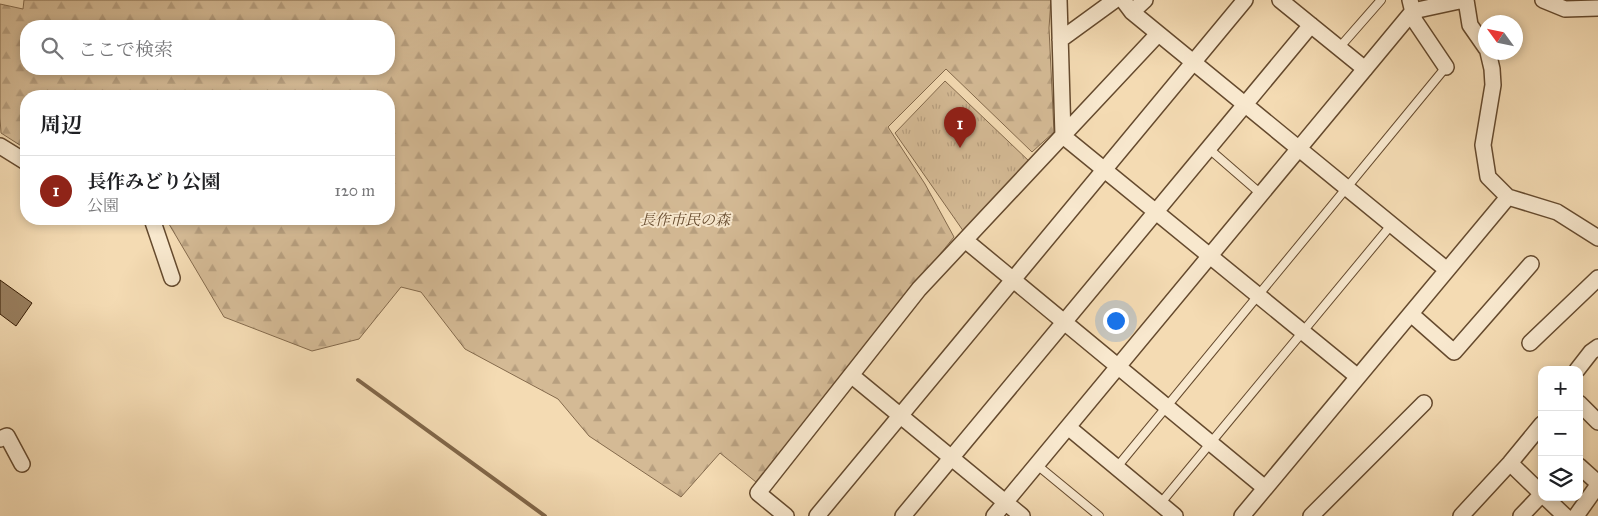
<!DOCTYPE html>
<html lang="ja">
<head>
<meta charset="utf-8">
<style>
	:root { --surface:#fff; --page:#f2f2f2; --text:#202124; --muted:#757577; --line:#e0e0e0; --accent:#8f2418 }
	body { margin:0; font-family:"IM FELL Great Primer","Noto Serif JP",serif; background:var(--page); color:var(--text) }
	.controls { position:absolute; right:15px; bottom:15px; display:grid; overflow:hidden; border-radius:10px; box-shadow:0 2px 8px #0003 }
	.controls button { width:45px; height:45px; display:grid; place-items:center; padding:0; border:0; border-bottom:1px solid var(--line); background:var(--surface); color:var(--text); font:25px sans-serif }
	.compass { position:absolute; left:1478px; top:15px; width:45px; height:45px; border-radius:50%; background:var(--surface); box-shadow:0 2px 8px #0003; rotate:303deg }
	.you { position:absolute; left:1115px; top:320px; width:18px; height:18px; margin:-12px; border:4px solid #fff; border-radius:50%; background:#1a73e8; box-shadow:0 0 0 8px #1a73e833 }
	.badge { display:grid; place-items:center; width:32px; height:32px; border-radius:50%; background:var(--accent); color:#fff; font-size:16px; font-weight:700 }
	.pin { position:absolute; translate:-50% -41px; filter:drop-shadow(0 1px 2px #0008) }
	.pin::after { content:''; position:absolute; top:26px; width:18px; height:15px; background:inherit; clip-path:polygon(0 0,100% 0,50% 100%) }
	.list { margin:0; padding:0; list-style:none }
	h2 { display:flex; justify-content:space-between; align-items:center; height:65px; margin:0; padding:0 20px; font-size:21px }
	h2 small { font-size:16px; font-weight:400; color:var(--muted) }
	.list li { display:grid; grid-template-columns:32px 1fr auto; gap:15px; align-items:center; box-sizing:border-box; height:70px; padding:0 20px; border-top:1px solid var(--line) }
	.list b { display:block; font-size:19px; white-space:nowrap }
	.list p { margin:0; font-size:16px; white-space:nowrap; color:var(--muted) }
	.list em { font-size:16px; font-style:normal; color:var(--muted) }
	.icon { flex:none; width:28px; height:28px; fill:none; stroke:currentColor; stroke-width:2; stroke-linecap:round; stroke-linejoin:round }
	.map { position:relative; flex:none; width:1598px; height:516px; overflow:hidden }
	.search { position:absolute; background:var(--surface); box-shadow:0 2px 8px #0003; left:20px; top:20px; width:375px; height:55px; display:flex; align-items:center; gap:12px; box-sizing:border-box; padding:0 18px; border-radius:20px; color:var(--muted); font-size:19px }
	.panel { position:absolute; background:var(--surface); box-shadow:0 2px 8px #0003; left:20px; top:90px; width:375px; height:135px; border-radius:20px }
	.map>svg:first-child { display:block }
</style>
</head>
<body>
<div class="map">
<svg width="1598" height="516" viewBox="0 0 1598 516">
	<defs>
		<pattern id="forest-firs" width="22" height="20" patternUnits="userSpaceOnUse" patternTransform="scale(1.25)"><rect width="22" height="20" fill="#d4ba95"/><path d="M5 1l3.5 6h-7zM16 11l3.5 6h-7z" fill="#b79f7f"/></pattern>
		<pattern id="park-tufts" width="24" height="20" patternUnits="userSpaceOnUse" patternTransform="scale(1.25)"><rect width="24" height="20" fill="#d4ba95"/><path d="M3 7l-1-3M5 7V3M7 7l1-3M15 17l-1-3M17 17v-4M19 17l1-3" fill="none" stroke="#b79f7f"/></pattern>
	</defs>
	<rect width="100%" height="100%" fill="#f4dbb3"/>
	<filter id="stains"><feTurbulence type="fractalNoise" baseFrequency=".004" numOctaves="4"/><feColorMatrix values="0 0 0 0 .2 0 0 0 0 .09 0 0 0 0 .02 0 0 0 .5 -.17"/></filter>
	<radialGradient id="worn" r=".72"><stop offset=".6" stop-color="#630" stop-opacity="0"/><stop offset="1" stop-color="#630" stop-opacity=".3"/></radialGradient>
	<path fill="url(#forest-firs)" stroke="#846a4c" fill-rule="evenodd" d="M24,0H1051L1049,28L1054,132L1032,152L946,69L888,127L925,184L954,237L756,482L720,453L681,497L589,436L558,399L465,349L421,292L401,287L359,339L312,351L224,317L166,219H389V96H26V149L1,133L0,118V4L23,9ZM26,26H389V69H26Z"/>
	<path fill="url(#park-tufts)" stroke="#846a4c" d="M945,81L1030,162L964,232L895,133Z"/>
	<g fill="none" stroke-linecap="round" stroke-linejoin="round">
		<path stroke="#816648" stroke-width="4" d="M358,380L545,516"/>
	</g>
	<path fill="#987e5e" stroke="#351a02" d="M0,280L32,303L16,326L0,314Z"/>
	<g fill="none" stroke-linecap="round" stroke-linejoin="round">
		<g stroke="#654a2e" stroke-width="10">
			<path id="lane" d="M1339,48L1381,0
				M1208,148L1261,194
				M1037,465L1099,516
				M1117,467L1446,67
				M1160,504L1392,224"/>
		</g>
		<g stroke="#654a2e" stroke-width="18">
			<path id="street" d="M1059,0L1063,136L1358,377
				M1123,0L1132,12L1447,270
				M1280,0L1365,69
				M1410,0L1415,21L1446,67
				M1466,0L1470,25L1486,48
				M1543,0L1565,9L1598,8
				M1132,12L1145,0
				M1060,40L1115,0
				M1488,52L1492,69L1493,85L1483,145L1488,177L1508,197L1557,212L1598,238
				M0,146L26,162
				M152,219L172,278
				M965,240L1265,488
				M1411,314L1454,352L1531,264
				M1530,343L1598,278
				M1577,370L1591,352L1598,347
				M851,375L1022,516
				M1579,403L1598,422
				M1068,427L1175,516
				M0,439L7,436L22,464
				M1510,463L1542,494L1521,516
				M1579,466L1598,483
				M1545,497L1565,516
				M786,516L758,493L919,289L1158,34
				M817,516L1245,0
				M903,516L1311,25
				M994,516L1413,11L1464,0
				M1242,516L1508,197
				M1311,516L1424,403
				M1461,516L1510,463L1542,424
				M1576,516L1598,485"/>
		</g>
		<use href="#lane" stroke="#f8e8ce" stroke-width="8"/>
		<use href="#street" stroke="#f8e8ce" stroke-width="15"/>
	</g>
	<g text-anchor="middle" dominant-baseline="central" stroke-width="4" stroke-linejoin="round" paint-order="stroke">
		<g font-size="15" font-style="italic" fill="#654a2e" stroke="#f8e8ce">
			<text x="685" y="220">長作市民の森</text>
		</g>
	</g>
	<rect width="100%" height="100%" filter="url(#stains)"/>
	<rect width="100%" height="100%" fill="url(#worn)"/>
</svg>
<div class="controls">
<button>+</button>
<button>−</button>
<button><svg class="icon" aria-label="layers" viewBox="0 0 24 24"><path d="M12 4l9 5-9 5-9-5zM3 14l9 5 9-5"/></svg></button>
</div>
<svg class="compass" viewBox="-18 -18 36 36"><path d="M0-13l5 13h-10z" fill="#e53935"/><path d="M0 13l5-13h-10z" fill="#757577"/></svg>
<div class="you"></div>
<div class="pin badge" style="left:960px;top:148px">1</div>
<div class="search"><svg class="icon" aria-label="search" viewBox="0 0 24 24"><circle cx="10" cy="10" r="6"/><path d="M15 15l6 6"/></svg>ここで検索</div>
<section class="panel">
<h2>周辺<small></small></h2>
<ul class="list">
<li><span class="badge">1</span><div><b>長作みどり公園</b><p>公園</p></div><em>120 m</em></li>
</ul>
</section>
</div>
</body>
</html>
